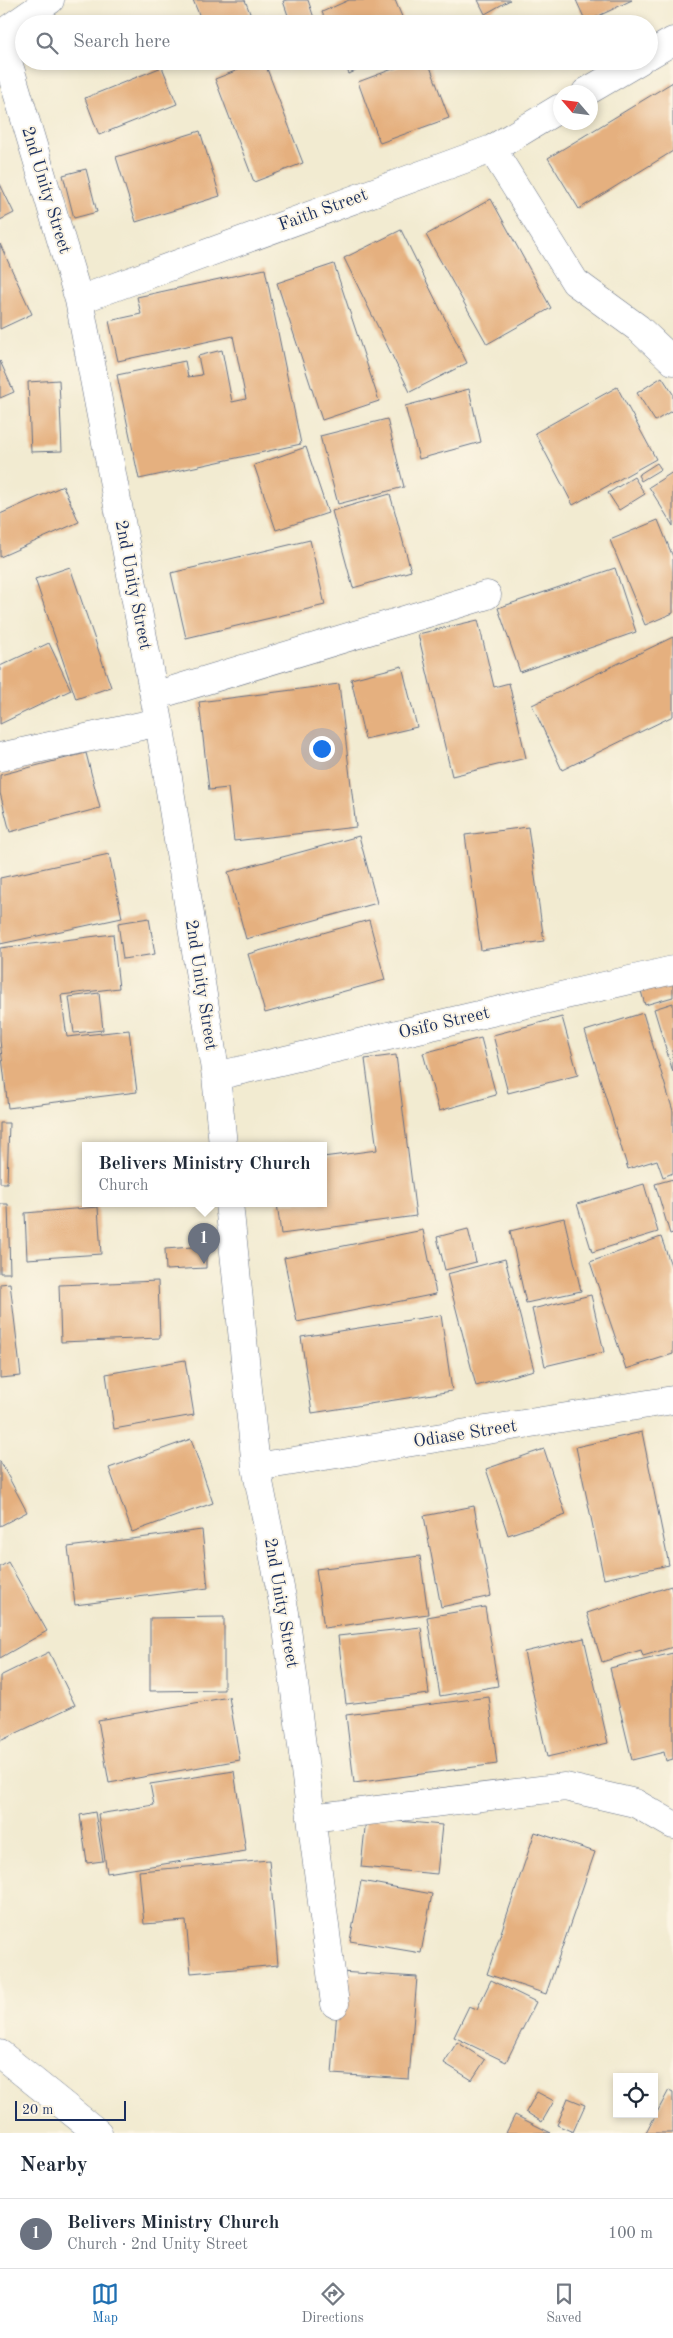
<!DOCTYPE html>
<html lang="en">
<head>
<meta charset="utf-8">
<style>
	:root { --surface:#fff; --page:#f6f6f7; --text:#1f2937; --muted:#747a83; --line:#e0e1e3; --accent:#1f6fb2 }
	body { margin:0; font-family:"Old Standard TT",serif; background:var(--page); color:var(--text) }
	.controls { position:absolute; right:15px; bottom:15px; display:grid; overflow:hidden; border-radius:0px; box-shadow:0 2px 8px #0003 }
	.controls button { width:45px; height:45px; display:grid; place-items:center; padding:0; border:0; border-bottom:1px solid var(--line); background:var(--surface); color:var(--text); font:25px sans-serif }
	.compass { position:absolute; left:553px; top:85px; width:45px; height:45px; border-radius:50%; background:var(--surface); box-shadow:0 2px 8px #0003; rotate:298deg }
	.scale { position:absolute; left:15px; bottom:12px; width:111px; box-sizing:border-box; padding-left:5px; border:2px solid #1b2f5e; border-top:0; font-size:14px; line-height:18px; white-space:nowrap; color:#1b2f5e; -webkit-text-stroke:4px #fcf5e5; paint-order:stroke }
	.you { position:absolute; left:321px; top:748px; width:18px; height:18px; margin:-12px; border:4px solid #fff; border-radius:50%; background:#1a73e8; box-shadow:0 0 0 8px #1a73e833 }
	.badge { display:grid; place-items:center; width:32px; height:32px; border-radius:50%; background:var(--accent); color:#fff; font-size:16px; font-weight:700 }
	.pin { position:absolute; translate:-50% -41px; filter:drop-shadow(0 1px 2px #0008) }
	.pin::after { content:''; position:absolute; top:26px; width:18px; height:15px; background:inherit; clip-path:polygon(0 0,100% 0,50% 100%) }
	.popup { position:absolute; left:82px; top:1142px; width:245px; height:65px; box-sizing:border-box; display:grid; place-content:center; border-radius:0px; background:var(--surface); filter:drop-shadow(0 1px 4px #0005); font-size:16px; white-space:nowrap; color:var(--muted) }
	.popup b { font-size:19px; color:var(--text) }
	.popup::after { content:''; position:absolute; left:50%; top:100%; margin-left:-10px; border:10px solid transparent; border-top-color:var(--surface) }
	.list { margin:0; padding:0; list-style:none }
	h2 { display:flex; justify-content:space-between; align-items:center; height:65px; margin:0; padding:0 20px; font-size:21px }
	h2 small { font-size:16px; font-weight:400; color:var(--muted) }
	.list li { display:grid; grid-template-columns:32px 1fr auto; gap:15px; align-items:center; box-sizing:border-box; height:70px; padding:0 20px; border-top:1px solid var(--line) }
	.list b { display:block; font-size:19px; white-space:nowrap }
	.list p { margin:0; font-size:16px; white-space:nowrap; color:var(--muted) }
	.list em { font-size:16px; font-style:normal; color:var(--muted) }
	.icon { flex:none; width:28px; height:28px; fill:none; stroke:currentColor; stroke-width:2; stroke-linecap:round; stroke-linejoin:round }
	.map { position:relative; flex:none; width:673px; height:2133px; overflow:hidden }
	.search { position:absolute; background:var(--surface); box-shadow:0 2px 8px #0003; left:15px; right:15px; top:15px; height:55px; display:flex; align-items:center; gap:12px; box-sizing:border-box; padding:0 18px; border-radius:28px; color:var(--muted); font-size:19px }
	.sheet { height:135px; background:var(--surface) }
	nav { display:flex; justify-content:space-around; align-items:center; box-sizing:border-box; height:70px; border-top:1px solid var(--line); background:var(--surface); font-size:14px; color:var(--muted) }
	nav a { display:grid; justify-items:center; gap:2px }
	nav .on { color:var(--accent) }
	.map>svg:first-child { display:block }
</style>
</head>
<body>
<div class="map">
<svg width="673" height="2133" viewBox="0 0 673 2133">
	<rect width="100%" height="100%" fill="#fcf5e5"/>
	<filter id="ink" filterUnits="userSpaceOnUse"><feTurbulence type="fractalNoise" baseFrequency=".02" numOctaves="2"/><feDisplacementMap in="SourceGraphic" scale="10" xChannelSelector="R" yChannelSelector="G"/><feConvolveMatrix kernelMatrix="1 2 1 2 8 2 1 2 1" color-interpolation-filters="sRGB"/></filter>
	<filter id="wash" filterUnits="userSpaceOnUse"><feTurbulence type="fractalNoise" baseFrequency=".0096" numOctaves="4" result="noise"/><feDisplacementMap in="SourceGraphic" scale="20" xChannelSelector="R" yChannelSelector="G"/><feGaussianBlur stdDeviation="1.12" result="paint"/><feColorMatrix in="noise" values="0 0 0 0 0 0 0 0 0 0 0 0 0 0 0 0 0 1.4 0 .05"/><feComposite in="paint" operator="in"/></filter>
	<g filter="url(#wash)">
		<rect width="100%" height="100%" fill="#f2ebd1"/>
		<g id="blocks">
			<path fill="#e5b07f" d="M193,0H245L254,24H203Z
				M287,0H308L316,24H291L283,1Z
				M349,0H395L405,24H327L322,12Z
				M478,0H510L485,14Z
				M576,0H632L586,22Z
				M261,61H264L303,163L254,182L215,79Z
				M343,61H377L349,74Z
				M414,61H428L449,118L380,143L358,82Z
				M162,67L177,104L99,135L85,98Z
				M673,82V151L579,209L548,158Z
				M200,131L220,196L136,222L116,157Z
				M86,169L97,212L74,218L63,175Z
				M0,184L14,213L0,220Z
				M491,199L551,308L487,344L426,235Z
				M401,230L467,363L410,392L344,258Z
				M0,244L32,314L0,329Z
				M334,264L379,401L322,420L277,283Z
				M265,269L301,444L139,479L117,375L185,361L188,377L202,375L198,356L222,350L232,402L246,399L233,336L118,361L109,321L141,314L137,297Z
				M0,361L14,392L0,398Z
				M662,377L673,394V410L655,421L637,393Z
				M59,380L62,451L31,452L28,382Z
				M617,387L656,459L573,505L535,433Z
				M469,389L481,442L419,459L405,406Z
				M387,419L404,487L338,504L320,436Z
				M306,447L328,513L276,530L254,465Z
				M657,463L661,469L641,481L638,475Z
				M673,472V526L649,487Z
				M634,477L645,494L619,510L608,493Z
				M63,486L79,522L0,557V514Z
				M390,494L411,571L353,588L332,511Z
				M658,520L673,557V613L645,625L610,540Z
				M310,540L325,605L186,638L171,573Z
				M70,567L111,687L76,699L35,579Z
				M615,568L636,632L520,672L498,608Z
				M478,620L494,687L509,683L526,758L452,776L418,634Z
				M673,637V716L562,770L532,705Z
				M49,643L71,690L0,724V666Z
				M402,666L417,727L365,739L351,679Z
				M339,684L356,827L234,841L228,788L209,790L199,702Z
				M86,753L100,808L10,832L0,793V775Z
				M528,827L544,941L481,950L465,835Z
				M359,836L377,903L246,939L228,872Z
				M109,854L122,918L0,944V878Z
				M149,918L155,954L123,959L118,923Z
				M369,920L385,980L265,1013L248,954Z
				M113,934L119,988L61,995L67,1037L129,1030L137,1092L8,1108L0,1041V948Z
				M673,974V997L645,1005L639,984Z
				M99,993L103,1030L74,1033L69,997Z
				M673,1003V1072L654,1009Z
				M643,1013L673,1111V1173L663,1177L657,1160L628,1169L585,1031Z
				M562,1017L578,1075L508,1093L493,1035Z
				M481,1038L496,1095L439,1111L423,1053Z
				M396,1055L416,1216L281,1234L277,1203H323V1157L377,1150L365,1059Z
				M0,1123H9L7,1183H0Z
				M673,1179V1233L670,1234L655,1184Z
				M644,1184L658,1232L592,1252L577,1204Z
				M0,1204H8L10,1273H0Z
				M98,1207L101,1254L27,1259L25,1213Z
				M564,1218L581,1291L526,1303L510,1231Z
				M468,1229L476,1262L445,1270L437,1237Z
				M423,1230L436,1294L297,1322L284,1258Z
				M661,1237L673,1271V1354L626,1369L590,1262Z
				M206,1246V1268L166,1270L165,1249Z
				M505,1259L534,1370L476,1386L447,1274Z
				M158,1281L160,1338L61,1342L59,1285Z
				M10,1283L21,1376L0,1378V1284Z
				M591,1295L604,1352L545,1366L532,1309Z
				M441,1315L452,1391L312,1413L301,1337Z
				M185,1360L194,1415L114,1429L106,1374Z
				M642,1432L669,1565L604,1579L576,1447Z
				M191,1439L213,1503L132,1532L109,1468Z
				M544,1449L566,1515L508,1535L486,1469Z
				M0,1461L27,1512L0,1526Z
				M474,1506L491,1596L441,1607L424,1516Z
				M202,1530L208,1588L75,1605L68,1547Z
				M420,1556L428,1614L324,1628L316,1569Z
				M8,1562L47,1631L0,1658V1567Z
				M671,1586L673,1594V1647L643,1656L641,1650L602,1662L587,1613Z
				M485,1607L498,1686L440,1696L427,1617Z
				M224,1617V1690L150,1691V1618Z
				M421,1627L429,1694L346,1704L338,1636Z
				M584,1638L608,1743L547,1757L524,1652Z
				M49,1652L75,1705L0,1741V1676Z
				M673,1653V1759L666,1761L664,1752L632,1760L610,1668Z
				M229,1697L240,1760L109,1783L98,1720Z
				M489,1697L497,1764L354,1783L346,1715Z
				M234,1771L246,1851L107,1873L98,1814L154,1805L150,1784Z
				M95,1812L103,1861L87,1863L80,1815Z
				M366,1818L442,1825L437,1874L361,1867Z
				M535,1832L595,1852L546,1994L487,1974Z
				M269,1860L278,1965L191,1973L186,1921L144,1924L139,1871Z
				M361,1881L432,1894L421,1953L350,1941Z
				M340,1972L417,1977L409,2079L332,2074Z
				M491,1980L536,2002L506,2062L454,2037L469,2006L477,2009Z
				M457,2042L485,2060L472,2080L444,2063Z
				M669,2090L673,2092V2133H646Z
				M537,2092L554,2101L542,2122L526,2112Z
				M568,2098L585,2105L573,2132L557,2125Z
				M515,2115L551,2133H506Z"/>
		</g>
	</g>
	<g filter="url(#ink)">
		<use href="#blocks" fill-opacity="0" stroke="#667186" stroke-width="1"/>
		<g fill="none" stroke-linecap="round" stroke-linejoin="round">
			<g stroke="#667186" stroke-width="29">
				<path id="street" d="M0,35L79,300L159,722L216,1076L223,1145
					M649,55L673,41
					M586,92L639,61
					M492,149L575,282L638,328L673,361
					M79,300L492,149L560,108
					M154,696L487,595
					M0,757L159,722
					M216,1076L673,970
					M229,1203L256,1467L285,1613L335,2004
					M256,1467L673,1400
					M311,1818L565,1787L635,1803L673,1825
					M0,2054L98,2133"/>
			</g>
			<g stroke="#667186" stroke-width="29">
				<path id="primary" d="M0,35L50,0"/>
			</g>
			<use href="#street" stroke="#fff" stroke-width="28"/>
			<use href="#primary" stroke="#fff" stroke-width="28"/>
		</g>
	</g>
	<g text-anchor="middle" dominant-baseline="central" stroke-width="4" stroke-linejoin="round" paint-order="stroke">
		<g font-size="18" fill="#1b2f5e" stroke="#fcf5e5">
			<text transform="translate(46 190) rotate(73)">2nd Unity Street</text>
			<text transform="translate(323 210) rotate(-20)">Faith Street</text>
			<text transform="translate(133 585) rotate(79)">2nd Unity Street</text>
			<text transform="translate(201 985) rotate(81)">2nd Unity Street</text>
			<text transform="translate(444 1023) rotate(-13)">Osifo Street</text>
			<text transform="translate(465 1434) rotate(-9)">Odiase Street</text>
			<text transform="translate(281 1603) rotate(80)">2nd Unity Street</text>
		</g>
	</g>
</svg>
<div class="controls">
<button><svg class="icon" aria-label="locate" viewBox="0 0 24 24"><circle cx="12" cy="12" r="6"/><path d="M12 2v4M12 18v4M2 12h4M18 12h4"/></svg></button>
</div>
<svg class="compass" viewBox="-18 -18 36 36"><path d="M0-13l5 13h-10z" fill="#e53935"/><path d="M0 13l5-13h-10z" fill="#747a83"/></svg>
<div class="scale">20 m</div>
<div class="you"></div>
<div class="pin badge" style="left:204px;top:1264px;background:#6b7280">1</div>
<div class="popup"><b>Belivers Ministry Church</b>Church</div>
<div class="search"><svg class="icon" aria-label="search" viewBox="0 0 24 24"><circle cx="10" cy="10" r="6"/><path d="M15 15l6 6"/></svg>Search here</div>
</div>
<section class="sheet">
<h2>Nearby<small></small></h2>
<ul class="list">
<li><span class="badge" style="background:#6b7280">1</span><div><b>Belivers Ministry Church</b><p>Church · 2nd Unity Street</p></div><em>100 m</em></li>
</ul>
</section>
<nav>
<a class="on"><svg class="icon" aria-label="map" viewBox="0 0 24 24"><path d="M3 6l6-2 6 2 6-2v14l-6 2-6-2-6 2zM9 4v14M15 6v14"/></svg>Map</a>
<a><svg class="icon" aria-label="directions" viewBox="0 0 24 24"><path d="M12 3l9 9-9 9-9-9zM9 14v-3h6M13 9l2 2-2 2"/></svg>Directions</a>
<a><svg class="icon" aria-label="saved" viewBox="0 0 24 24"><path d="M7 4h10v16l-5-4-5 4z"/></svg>Saved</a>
</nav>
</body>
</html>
